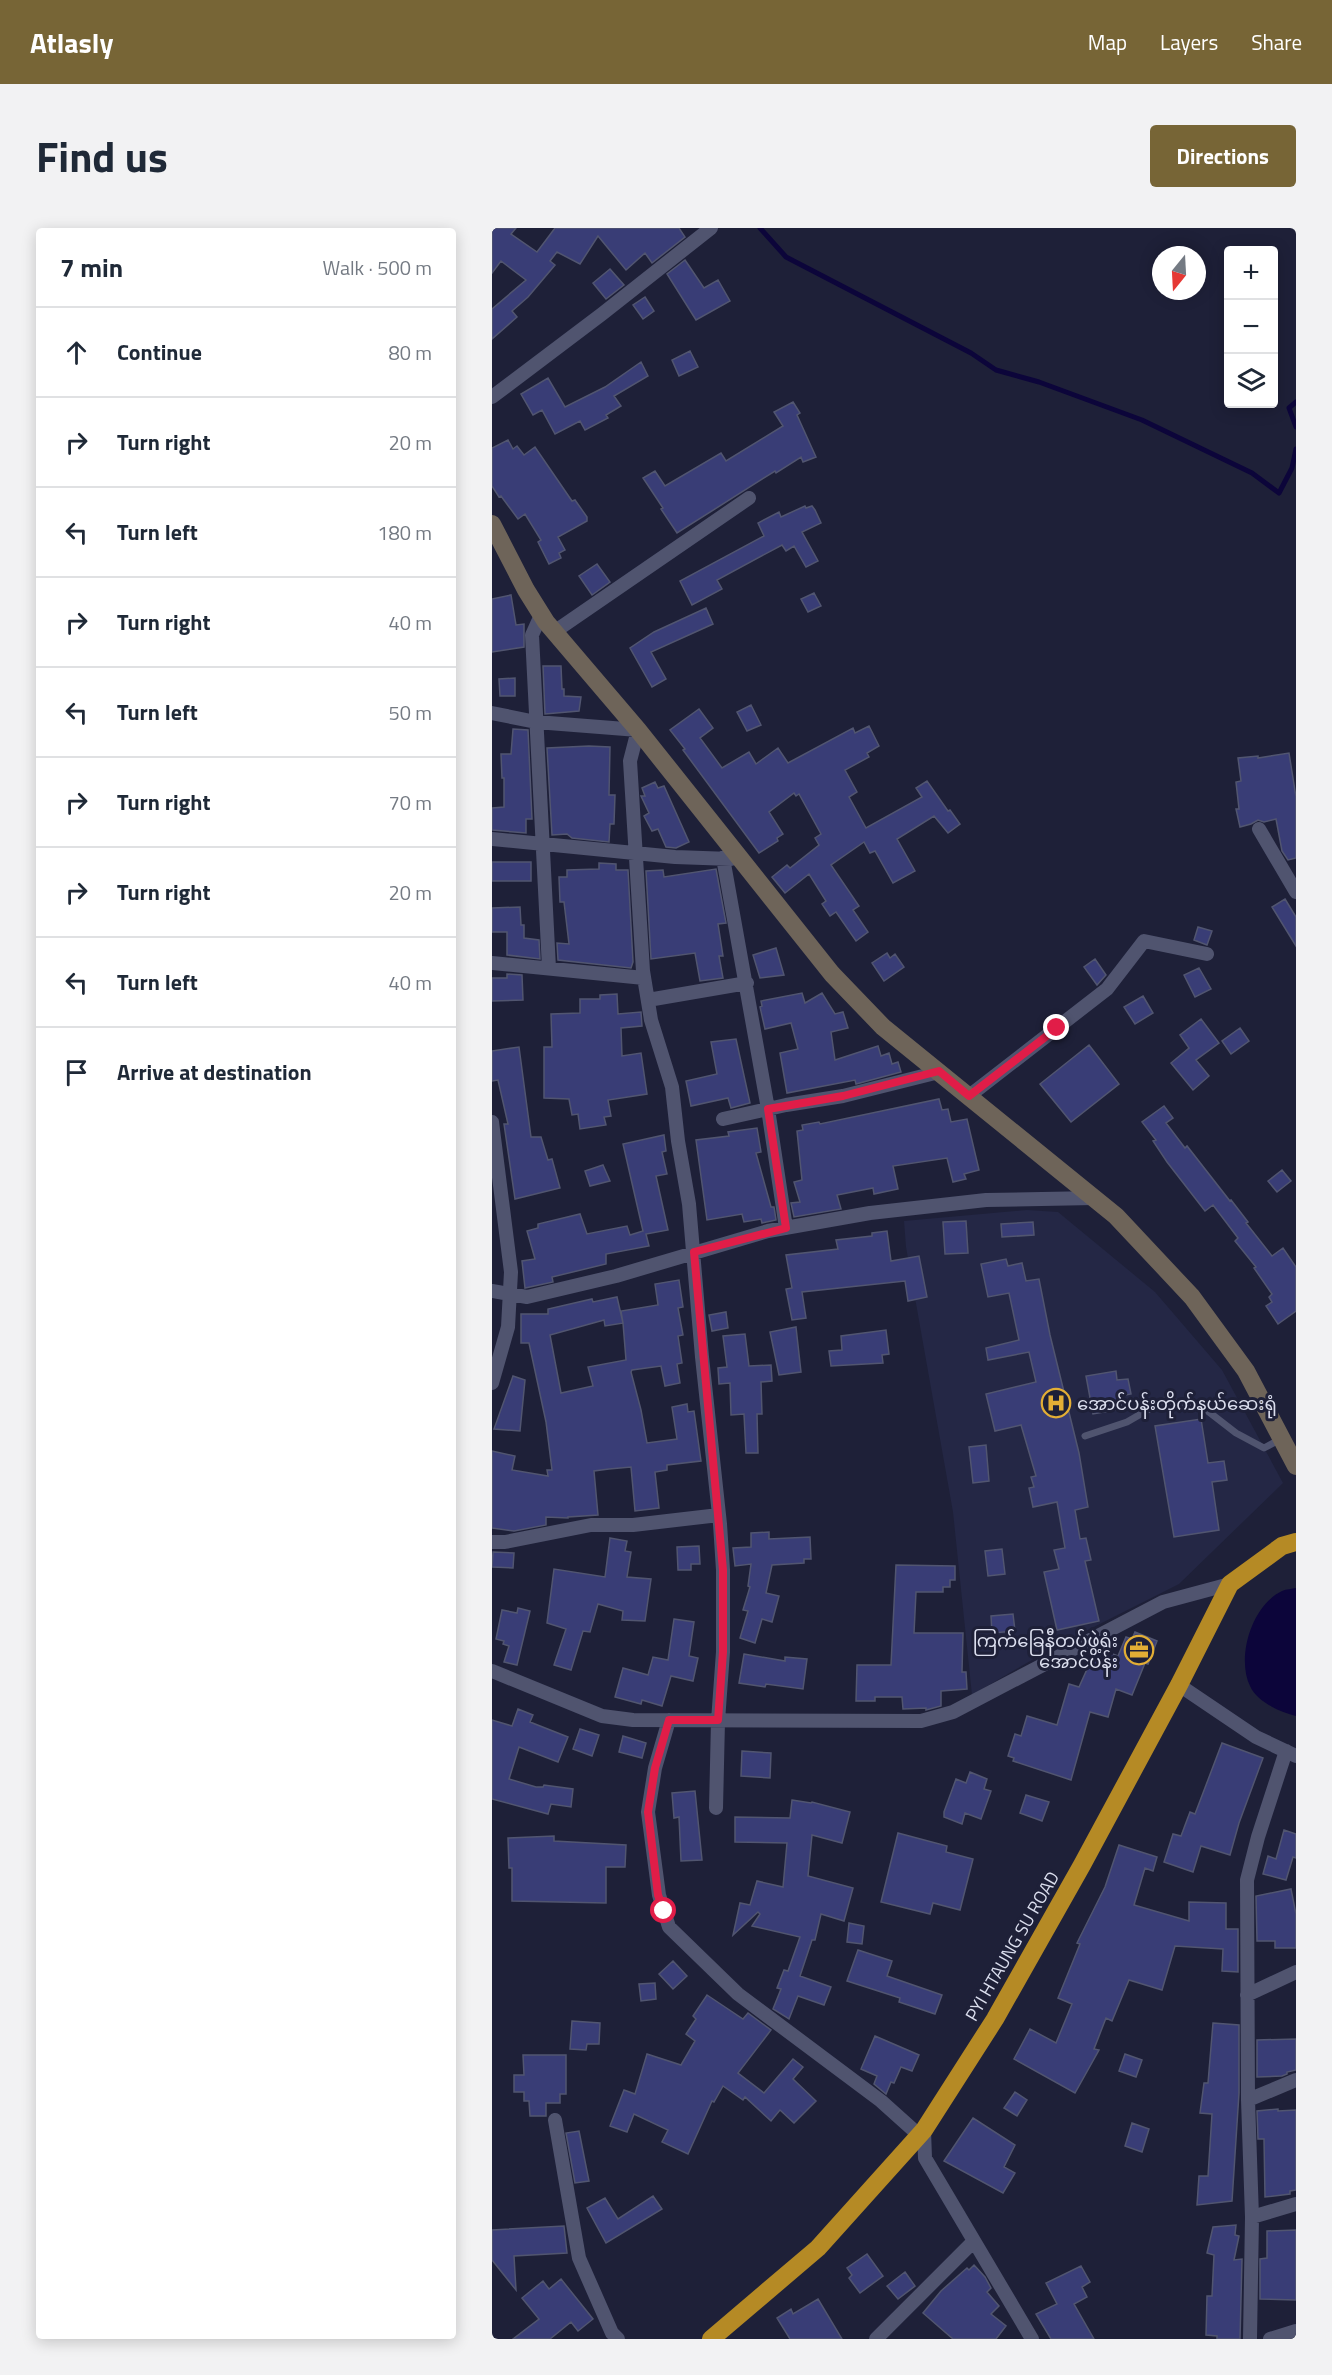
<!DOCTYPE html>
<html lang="en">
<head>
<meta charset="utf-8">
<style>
	:root { --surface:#fff; --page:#f2f2f3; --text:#1f2937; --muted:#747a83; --line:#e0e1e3; --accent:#776536 }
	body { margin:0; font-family:"Titillium Web","Noto Sans Myanmar",sans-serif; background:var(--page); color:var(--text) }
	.controls { position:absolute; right:18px; top:18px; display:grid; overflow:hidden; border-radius:6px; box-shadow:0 3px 15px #0003 }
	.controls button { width:54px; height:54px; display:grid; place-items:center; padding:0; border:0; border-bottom:2px solid var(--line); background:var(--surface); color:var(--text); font:30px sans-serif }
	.compass { position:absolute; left:660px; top:18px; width:54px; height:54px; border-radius:50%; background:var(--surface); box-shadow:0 3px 15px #0003; rotate:198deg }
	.stop { position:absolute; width:18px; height:18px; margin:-14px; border:4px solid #e11d48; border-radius:50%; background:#fff }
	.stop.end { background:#e11d48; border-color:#fff; box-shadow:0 2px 6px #0008 }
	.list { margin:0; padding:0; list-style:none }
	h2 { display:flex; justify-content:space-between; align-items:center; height:78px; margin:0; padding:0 24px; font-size:26px }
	h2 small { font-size:20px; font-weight:400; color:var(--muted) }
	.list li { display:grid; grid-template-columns:39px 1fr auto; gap:18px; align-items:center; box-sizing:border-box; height:90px; padding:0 24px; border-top:2px solid var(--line) }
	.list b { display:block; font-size:22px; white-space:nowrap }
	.list em { font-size:20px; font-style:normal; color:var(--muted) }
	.icon { flex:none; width:33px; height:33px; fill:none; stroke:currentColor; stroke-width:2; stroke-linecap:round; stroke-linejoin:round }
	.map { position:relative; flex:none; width:804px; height:2111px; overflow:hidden; border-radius:6px }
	header { display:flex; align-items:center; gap:36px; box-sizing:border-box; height:84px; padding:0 30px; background:var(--accent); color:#fff }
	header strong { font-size:28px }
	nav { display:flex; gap:33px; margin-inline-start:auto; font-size:21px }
	.intro { display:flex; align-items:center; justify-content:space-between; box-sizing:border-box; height:144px; padding:0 36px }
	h1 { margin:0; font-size:42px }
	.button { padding:15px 27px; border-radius:6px; background:var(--accent); color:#fff; font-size:21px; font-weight:700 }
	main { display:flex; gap:36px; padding:0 36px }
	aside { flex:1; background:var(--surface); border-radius:6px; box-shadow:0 3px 15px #0003 }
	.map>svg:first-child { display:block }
</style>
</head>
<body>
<header>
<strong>Atlasly</strong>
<nav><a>Map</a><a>Layers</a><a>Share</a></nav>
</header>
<div class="intro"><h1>Find us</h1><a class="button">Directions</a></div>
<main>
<aside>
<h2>7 min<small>Walk · 500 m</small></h2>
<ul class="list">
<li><svg class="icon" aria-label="ahead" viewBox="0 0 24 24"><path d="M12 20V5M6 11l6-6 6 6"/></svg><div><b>Continue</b></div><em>80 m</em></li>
<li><svg class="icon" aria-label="right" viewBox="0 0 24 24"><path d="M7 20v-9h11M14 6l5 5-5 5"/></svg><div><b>Turn right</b></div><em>20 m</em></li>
<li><svg class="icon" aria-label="left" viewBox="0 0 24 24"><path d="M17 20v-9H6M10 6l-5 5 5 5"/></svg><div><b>Turn left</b></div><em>180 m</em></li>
<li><svg class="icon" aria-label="right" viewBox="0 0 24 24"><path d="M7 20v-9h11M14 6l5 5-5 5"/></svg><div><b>Turn right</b></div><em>40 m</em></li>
<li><svg class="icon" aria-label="left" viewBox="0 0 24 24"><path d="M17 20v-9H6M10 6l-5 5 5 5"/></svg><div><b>Turn left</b></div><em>50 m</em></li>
<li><svg class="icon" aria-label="right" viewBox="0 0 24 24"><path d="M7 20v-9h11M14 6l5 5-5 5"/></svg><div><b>Turn right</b></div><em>70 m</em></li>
<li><svg class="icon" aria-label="right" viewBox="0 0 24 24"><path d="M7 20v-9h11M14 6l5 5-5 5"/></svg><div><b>Turn right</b></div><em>20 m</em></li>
<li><svg class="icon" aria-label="left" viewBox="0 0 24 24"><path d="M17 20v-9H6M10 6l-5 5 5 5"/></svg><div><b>Turn left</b></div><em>40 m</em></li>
<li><svg class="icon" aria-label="arrive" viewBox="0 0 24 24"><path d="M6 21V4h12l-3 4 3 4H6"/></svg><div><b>Arrive at destination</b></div></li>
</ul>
</aside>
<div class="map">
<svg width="804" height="2111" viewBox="0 0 804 2111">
	<rect width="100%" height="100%" fill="#1e2038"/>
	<path fill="#242745" d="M535,982L566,984L663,1064L730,1142L791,1255L687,1356L562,1419L480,1467L461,1284L414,1019L412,993Z"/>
	<path fill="#0c053a" d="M804,1360V1488C788,1484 765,1474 758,1458C744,1429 760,1377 790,1363C794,1361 800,1361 804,1360Z"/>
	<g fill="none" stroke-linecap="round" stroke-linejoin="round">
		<path stroke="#0c053a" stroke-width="5" d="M268,0L294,29L479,125L504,142L547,154L650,192L760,245L787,265L800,240L804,221
			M804,174L797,180L804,199"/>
	</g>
	<path fill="#393d76" stroke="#515570" stroke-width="1.5" fill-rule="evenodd" d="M0,0H24L19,6L45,24L63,0H187L193,9L160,35L153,25L134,42L106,8L88,36L65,24L58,33L63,37L36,69L20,83L25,89L0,111V81L34,52L9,33L0,45Z
		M193,32L212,60L226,52L238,73L204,92L175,46Z
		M118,41L132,57L114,71L101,55Z
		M153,69L162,83L151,91L141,77Z
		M198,123L206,139L187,148L180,132Z
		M149,134L156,148L122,168L129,178L114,187L116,190L93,202L88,193L63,206L50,182L41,187L29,166L56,150L73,179L113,159Z
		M301,174L308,185L305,187L324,229L311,234L309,229L284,245L283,243L185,305L169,281L171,280L151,250L163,243L173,258L229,225L234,233L291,198L282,184Z
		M16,212L21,221L25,218L32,227L43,219L80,273L83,272L95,289V293L66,309L73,322L67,325L69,330L57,336L46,314L49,312L33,286L26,291L9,268L7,269L0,258V220Z
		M313,278L314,280L320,278L323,282L329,295L310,304L326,333L314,339L302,318L294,323L290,317L225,352L230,361L200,377L188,353L272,308L266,295L287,284L289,289Z
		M105,336L118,354L100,367L87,348Z
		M322,365L329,378L316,384L309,371Z
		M19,367L24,397L32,396V419L0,424V371Z
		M214,380L221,396L159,424L174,451L160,459L138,420L162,404Z
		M51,438H69L70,461H72V468L89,469L87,483L53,486Z
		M23,450V468H8L7,451Z
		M259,477L269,497L255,503L245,484Z
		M207,481L221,500L208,510L230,540L257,524L264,536L286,520L296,535L361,500L363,505L377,498L387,518L375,525L377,529L353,542L365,564L357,569L374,600L430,569L424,560L435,553L456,583L458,582L468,596L456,605L442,588L405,611L423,643L401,655L383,623L378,625L372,614L339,637L367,678L361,682L376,704L364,713L344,684L338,688L330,676L334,673L317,646L293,665L280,649L295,637L298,640L327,617L323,610L329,606L307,566L304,568L302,565L277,584L291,606L285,610L286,613L267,625L191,522L193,521L178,502Z
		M21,501L36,502L40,591H34V605L0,602V580L12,579V550H10L9,526H19Z
		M97,518L118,519L117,567H123L122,596H118L117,614L80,610L75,606L60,607L55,520Z
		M797,525L804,569V630L796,632L790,623L784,591L772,594L766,592L759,596L748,599L744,581H747L744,554L749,553L746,530L766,528V530Z
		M163,554L166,560L172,558L197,614L184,620L174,619L166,601L160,603L152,588L157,585L149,568H153L150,560Z
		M0,634H39V653H0Z
		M107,635L124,636V642H136L141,734L139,740L66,732L65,715L77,716L72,674H68L67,649H75V642L107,641Z
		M224,641L234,695L226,696L231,728H227L231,750L208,753L203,725L159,731L154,643L171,642L172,649Z
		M793,671L804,689V718L780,679Z
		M28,679L29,697H32V710L47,712L48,731L15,727V704H0V680Z
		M706,699L720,703L715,717L702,712Z
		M284,720L292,747L268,750L261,727Z
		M395,725L398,730L403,726L412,739L392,753L380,735Z
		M603,731L614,747L605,757L592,739Z
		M707,740L719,761L703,769L692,747Z
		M15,746L30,747L31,772L0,773V750H15Z
		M310,765L313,775L330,765L343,786L351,784L356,800L339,804L343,832L386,818L389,828L397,825L400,836L406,834L409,844L364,856L363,852L295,865L288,825L306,821L299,795L273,801L268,779L270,778L269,773Z
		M125,766L126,786L149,784L150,798L129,800L130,828L149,825L155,866L116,872L119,888L112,889L114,897L88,901L86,886L80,887L77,871L52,870V819H60L59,786L88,785V771H108V767Z
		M651,768L661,785L643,796L632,779Z
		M709,791L727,815L704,832L717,848L701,862L679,835L697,820L688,807Z
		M748,800L757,813L739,826L730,813Z
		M244,811L258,875L239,880L236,870L199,878L194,853L225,846L219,814Z
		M597,817L627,856L579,894L548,856Z
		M27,819L39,909H49L56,932L60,931L68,960L23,971L12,896H16L6,852L0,853V823Z
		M447,871L450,882L456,881L459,894L475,891L487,942L472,946L474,951L461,954L455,930L401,938L406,961L382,966L381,960L345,967L349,981L302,989L299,975L308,974L302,954L310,952L305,903L311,902L310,897L327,894L328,896Z
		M672,878L681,890L674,895L693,920L695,918L738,973L739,972L756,994L754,995L780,1028L791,1020L804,1039V1083L786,1096L774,1078L780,1074L777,1069L780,1066L762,1040L764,1039L743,1013L746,1010L721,977L713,983L675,934L661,913L664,912L650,894Z
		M265,900L269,924L264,925L279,979H282L284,992L270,995L269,991L252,994L250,986L215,992L204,912L237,908L236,904Z
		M172,907L174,923L170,924L175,946L164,948L176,1002L154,1006L157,1018L114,1026V1036L60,1049L61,1054L33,1060L30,1033L43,1031L35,1003L46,1000V996L88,986L95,1006L135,998L138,1007L151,1003L131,916Z
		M111,937L118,953L98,958L93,943Z
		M790,942L799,953L785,964L776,953Z
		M474,993L476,1025L453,1026L451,994Z
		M541,994L542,1007L510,1009L509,996Z
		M395,1003L399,1033L427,1028L435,1069L416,1073L413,1053L310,1064L314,1090L300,1092L294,1061L300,1060L294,1027L346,1021L344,1012L380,1008V1005Z
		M514,1031L516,1038L530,1035L534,1053L547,1051L558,1107L587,1225L596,1279L583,1282L588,1311L594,1310L599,1332L593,1333L607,1393L565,1402L552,1344L567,1341L562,1322L573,1320L565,1274L541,1279L537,1260L542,1259L539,1249L544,1248L529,1197L503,1203L494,1166L544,1154L537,1124L496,1132L494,1120L527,1112L517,1065L496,1069L489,1036Z
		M187,1052L191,1079L186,1080L191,1107L186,1108L190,1135L185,1136L188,1155L173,1158L169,1138L140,1142L139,1144L149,1182L155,1215L185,1211L180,1179L195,1176L196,1184L202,1183L209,1233L175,1237V1242L163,1244L167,1280L143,1283L139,1239L117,1241L102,1243L106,1287L76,1289V1290L54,1289V1297L22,1303L0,1300V1223L23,1228L20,1242L56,1248L55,1242H60L54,1194L37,1115H29V1086H56V1081L100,1071L101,1074L125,1069L131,1095L129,1083L166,1077L163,1056ZM112,1092L113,1098L131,1095L134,1132L96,1139L101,1158L69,1165L58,1107Z
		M234,1084L236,1100L220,1103L217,1087Z
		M304,1099L309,1144L287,1147L278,1104Z
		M394,1102L397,1126L390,1127L391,1135L339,1138L337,1123L350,1122L349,1108Z
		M253,1106L257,1138L279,1137L280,1153L269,1154L270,1186H265L266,1225H254L252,1186L239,1187L238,1155L227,1156L226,1140L235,1139L231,1108Z
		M624,1143L625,1152L636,1151L639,1166L628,1168L630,1181L601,1186L594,1148Z
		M21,1148L33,1152L28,1203L2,1201Z
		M709,1191L716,1235L732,1233L735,1252L720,1254L727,1302L682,1309L663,1198Z
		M494,1217L497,1253L481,1255L477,1219Z
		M277,1304V1311L318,1309L319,1331H312V1335L280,1337L274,1365L287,1368L280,1394L270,1391L263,1415L248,1410L256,1383L251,1382L258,1359L256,1358L259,1336L243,1338L241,1320L259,1319V1305Z
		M118,1310L135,1313L133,1323L139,1324L135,1349L159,1351L153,1393L130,1392L131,1383L106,1376L98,1404L91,1403L79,1442L62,1437L74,1401L55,1395L62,1341L113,1349Z
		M207,1318L208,1336H199V1342H186L185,1319Z
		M510,1321L513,1346L496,1348L493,1323Z
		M1,1324L22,1325L21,1340L0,1339Z
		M404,1337L463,1338V1352H458V1359H451V1364H424L422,1405H471L470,1444H474L475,1461L449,1463V1478L434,1482V1480L411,1481L410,1469H383V1473H364L365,1437H399Z
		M26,1380L38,1383L25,1437L12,1434L17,1418L11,1416L12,1413L4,1411L10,1382L25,1385Z
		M521,1386L523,1403L500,1405L499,1388Z
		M182,1391L202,1394L197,1428L206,1430L201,1453L179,1448L170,1478L150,1472L149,1476L123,1469L131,1440L156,1447L161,1429L176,1432Z
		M643,1404L665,1413L656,1436L653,1435L640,1467L624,1461L616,1489L598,1484L579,1552L521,1533L522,1530L516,1528L523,1506L529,1508L535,1488L565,1497L577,1456L587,1459L601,1428L606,1430L610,1422L626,1428L634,1409L640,1411Z
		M252,1426L293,1433V1429L315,1431L311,1461L274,1456L273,1459L247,1455Z
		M26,1481L41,1487L38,1494L76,1509L66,1534L27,1519L17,1551L44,1559H51L52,1557L81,1561L79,1579L59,1576L56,1586L0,1571V1492L20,1498Z
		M88,1501L107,1507L100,1528L81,1521Z
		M131,1508L154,1515L150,1530L127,1524Z
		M730,1515L771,1530L747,1595L738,1627L709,1618L701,1644L672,1634L681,1606L689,1608L698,1584L703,1586Z
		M250,1523L279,1525L278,1550L249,1548Z
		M478,1544L495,1551L492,1561L499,1563L489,1591L473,1585L470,1596L452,1589V1584L464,1551L474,1555Z
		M203,1563L210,1632L189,1633L187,1589L182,1590L180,1565Z
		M534,1567L557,1574L550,1593L528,1585Z
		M300,1572L319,1575L320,1574L358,1584L350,1615L320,1607L316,1648L361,1660L352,1693L329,1686L323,1712H320L308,1748L339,1759L332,1777L306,1768L297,1791L281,1781L289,1761L285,1760L292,1742L296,1743L308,1709L260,1698L268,1686L266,1684L241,1707L248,1675L258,1677L265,1653L291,1659L295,1615L243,1614V1589L298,1590Z
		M792,1602L804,1606V1630L801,1629L794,1652L771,1646L776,1628L784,1631Z
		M406,1605L455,1618L454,1624L481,1631L468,1682L441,1675L438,1686L389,1674Z
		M62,1608V1613L134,1617L133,1639H114V1675L20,1673V1640H17L16,1610Z
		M627,1617L665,1629L661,1643L653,1640L642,1677L697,1693V1674L734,1675V1701H746V1744L730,1743L731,1721L683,1718L670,1762L637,1752L620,1793L614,1790L602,1821L607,1822L583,1865L522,1831L538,1801L564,1815L580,1776L566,1770L588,1716L585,1715L613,1659Z
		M799,1661L804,1686V1720H783V1713H765L764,1668Z
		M357,1695L372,1698L370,1716L355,1714Z
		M366,1722L400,1733L395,1748L450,1767L443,1786L407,1774L408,1770L355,1753Z
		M181,1733L195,1748L181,1761L167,1746Z
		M163,1755L164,1771L149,1773L147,1756Z
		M215,1767L251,1791L256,1785L279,1802L246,1845L272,1865L301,1831L311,1839L301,1851L324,1873L302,1895L288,1882L279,1893L253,1869L251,1872L231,1858L222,1874L220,1873L196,1926L170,1914L176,1902L142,1886L135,1904L118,1898L132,1862L143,1866L155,1826L189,1837L203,1813L194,1806L204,1791L201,1788Z
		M80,1793L108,1795L107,1816H95L94,1822L78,1821Z
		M721,1795L747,1797V1865L740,1973L705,1977L707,1948H716L720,1886L708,1885L712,1855H716Z
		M383,1808L427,1827L420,1843L409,1839L402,1855L399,1854L394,1866L382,1856L385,1848L369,1841Z
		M804,1811V1842L795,1844V1846L790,1848L765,1849V1812Z
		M633,1826L650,1832L644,1849L627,1843Z
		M31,1827H74V1866H68V1875H54V1888H38L37,1873H32V1864H22V1847H32Z
		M523,1864L535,1872L525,1888L512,1880Z
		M786,1881V1883L804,1882V1962L798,1963V1966L773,1969L772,1911H766L765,1883Z
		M481,1890L523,1917L512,1939L523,1945L511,1965L452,1933Z
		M640,1895L657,1901L650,1924L633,1918Z
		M87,1903L97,1953L83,1955L74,1905Z
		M161,1968L170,1981L114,2015L95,1980L113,1970L126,1991Z
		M744,1997L743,2007L747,2008L742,2032L750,2031L748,2111H725V2108L714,2107L715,2068H720L722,2027L715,2025L721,1999Z
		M72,1998L75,2025L22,2028L24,2062L0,2032V2002Z
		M804,2002V2072L768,2071V2031L775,2030V2003Z
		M375,2026L391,2048L368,2065L357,2050L360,2047L355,2040Z
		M482,2037L493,2049L499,2060L495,2064L507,2078L499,2086L514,2098L504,2111H461L431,2085L449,2063L475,2040L477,2042Z
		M589,2038L598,2054L590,2059L595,2069L582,2076L602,2111H559L544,2086L565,2076L554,2055Z
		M413,2044L423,2058L406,2071L395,2058Z
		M69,2051L101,2091L86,2103L79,2094L58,2111H21L47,2091L30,2070L51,2053L57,2061Z
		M326,2071L350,2111H298L285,2090L299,2081L301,2086Z"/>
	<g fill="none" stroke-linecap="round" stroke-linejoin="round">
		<path stroke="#50546f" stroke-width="7" d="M593,1208L635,1194L673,1172L713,1181L744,1205L772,1220L789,1211"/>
		<path stroke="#50546f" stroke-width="14" d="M0,169L110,86L219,0
			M49,387L40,407L57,740
			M62,404L257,270
			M0,485L44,494L146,502L138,533L151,743L159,792L180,859L186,913L197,976L210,1129L228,1296L231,1342V1424L226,1493L224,1580
			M767,601L804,664
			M0,611L183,629L239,631
			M231,630L276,881L294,1000
			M0,735L152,750
			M156,772L255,755
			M477,868L615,761L652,713L715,726
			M231,891L294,877L351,868L447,844
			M0,894L19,1044L16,1099L0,1155
			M0,1063L35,1069L124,1048L276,1003L378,985L494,972L602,970
			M0,1314H13L99,1297H141L227,1287
			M0,1443L110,1488L141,1492L429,1493L461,1484L671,1374L738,1356
			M687,1457L764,1509L804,1528
			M177,1492L163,1540L156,1584L167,1667L177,1699L246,1766L389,1873L428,1908
			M755,1767L804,1744
			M756,1872L804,1852
			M63,1892L87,2030L120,2105L126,2111
			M432,1902L433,1930L540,2111
			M760,1989L804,1976
			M384,2111L482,2013
			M758,2111L760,1989L756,1872L755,1652L766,1609L794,1523
			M778,2111L804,2103"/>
		<path stroke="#6e6459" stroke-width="18" d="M0,296L34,362L54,394L146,502L340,746L391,799L624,988L700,1069L754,1143L804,1238"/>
		<path stroke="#b58a25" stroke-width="18" d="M219,2111L326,2020L432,1902L503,1791L590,1637L687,1457L738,1356L790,1318L804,1314"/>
	</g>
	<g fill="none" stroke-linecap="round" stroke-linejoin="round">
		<path stroke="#e11d48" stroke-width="8" d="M172,1683L166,1667L156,1584L163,1540L177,1492H226L231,1424V1342L202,1024L294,1000L276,881L351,868L447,843L477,868L565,800"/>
	</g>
	<defs>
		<g id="hospital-ring" transform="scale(1.5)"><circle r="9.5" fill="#1e2038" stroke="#e3ae35" stroke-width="1.5"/><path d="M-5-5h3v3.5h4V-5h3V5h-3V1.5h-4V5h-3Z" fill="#e3ae35"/></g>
		<g id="office-ring" transform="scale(1.5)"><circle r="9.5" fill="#1e2038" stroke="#e3ae35" stroke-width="1.5"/><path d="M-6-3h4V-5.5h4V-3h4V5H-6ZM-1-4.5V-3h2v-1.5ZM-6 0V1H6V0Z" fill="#e3ae35"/></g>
	</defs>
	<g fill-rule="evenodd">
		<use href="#hospital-ring" x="564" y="1175"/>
		<use href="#office-ring" x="647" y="1422"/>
	</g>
	<g text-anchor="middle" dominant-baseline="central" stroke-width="6" stroke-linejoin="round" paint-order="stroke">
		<g font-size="18" fill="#dbdeee" stroke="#1e2038" text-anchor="start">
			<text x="585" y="1175">အောင်ပန်းတိုက်နယ်ဆေးရုံ</text>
			<text x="626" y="1412" text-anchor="end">ကြက်ခြေနီတပ်ဖွဲ့ရုံး<tspan x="626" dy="21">အောင်ပန်း</tspan></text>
		</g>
		<g font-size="18" fill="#dbdeee" stroke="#1e2038">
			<text transform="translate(520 1718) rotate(-60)">PYI HTAUNG SU ROAD</text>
		</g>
	</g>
</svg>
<div class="controls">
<button>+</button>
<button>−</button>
<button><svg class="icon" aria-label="layers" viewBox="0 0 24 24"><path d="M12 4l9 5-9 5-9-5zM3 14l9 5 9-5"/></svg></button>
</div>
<svg class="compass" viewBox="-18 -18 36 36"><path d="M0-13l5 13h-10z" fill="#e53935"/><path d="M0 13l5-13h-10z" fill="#747a83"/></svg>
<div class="stop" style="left:172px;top:1683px"></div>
<div class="stop end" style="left:565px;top:800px"></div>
</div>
</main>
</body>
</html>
